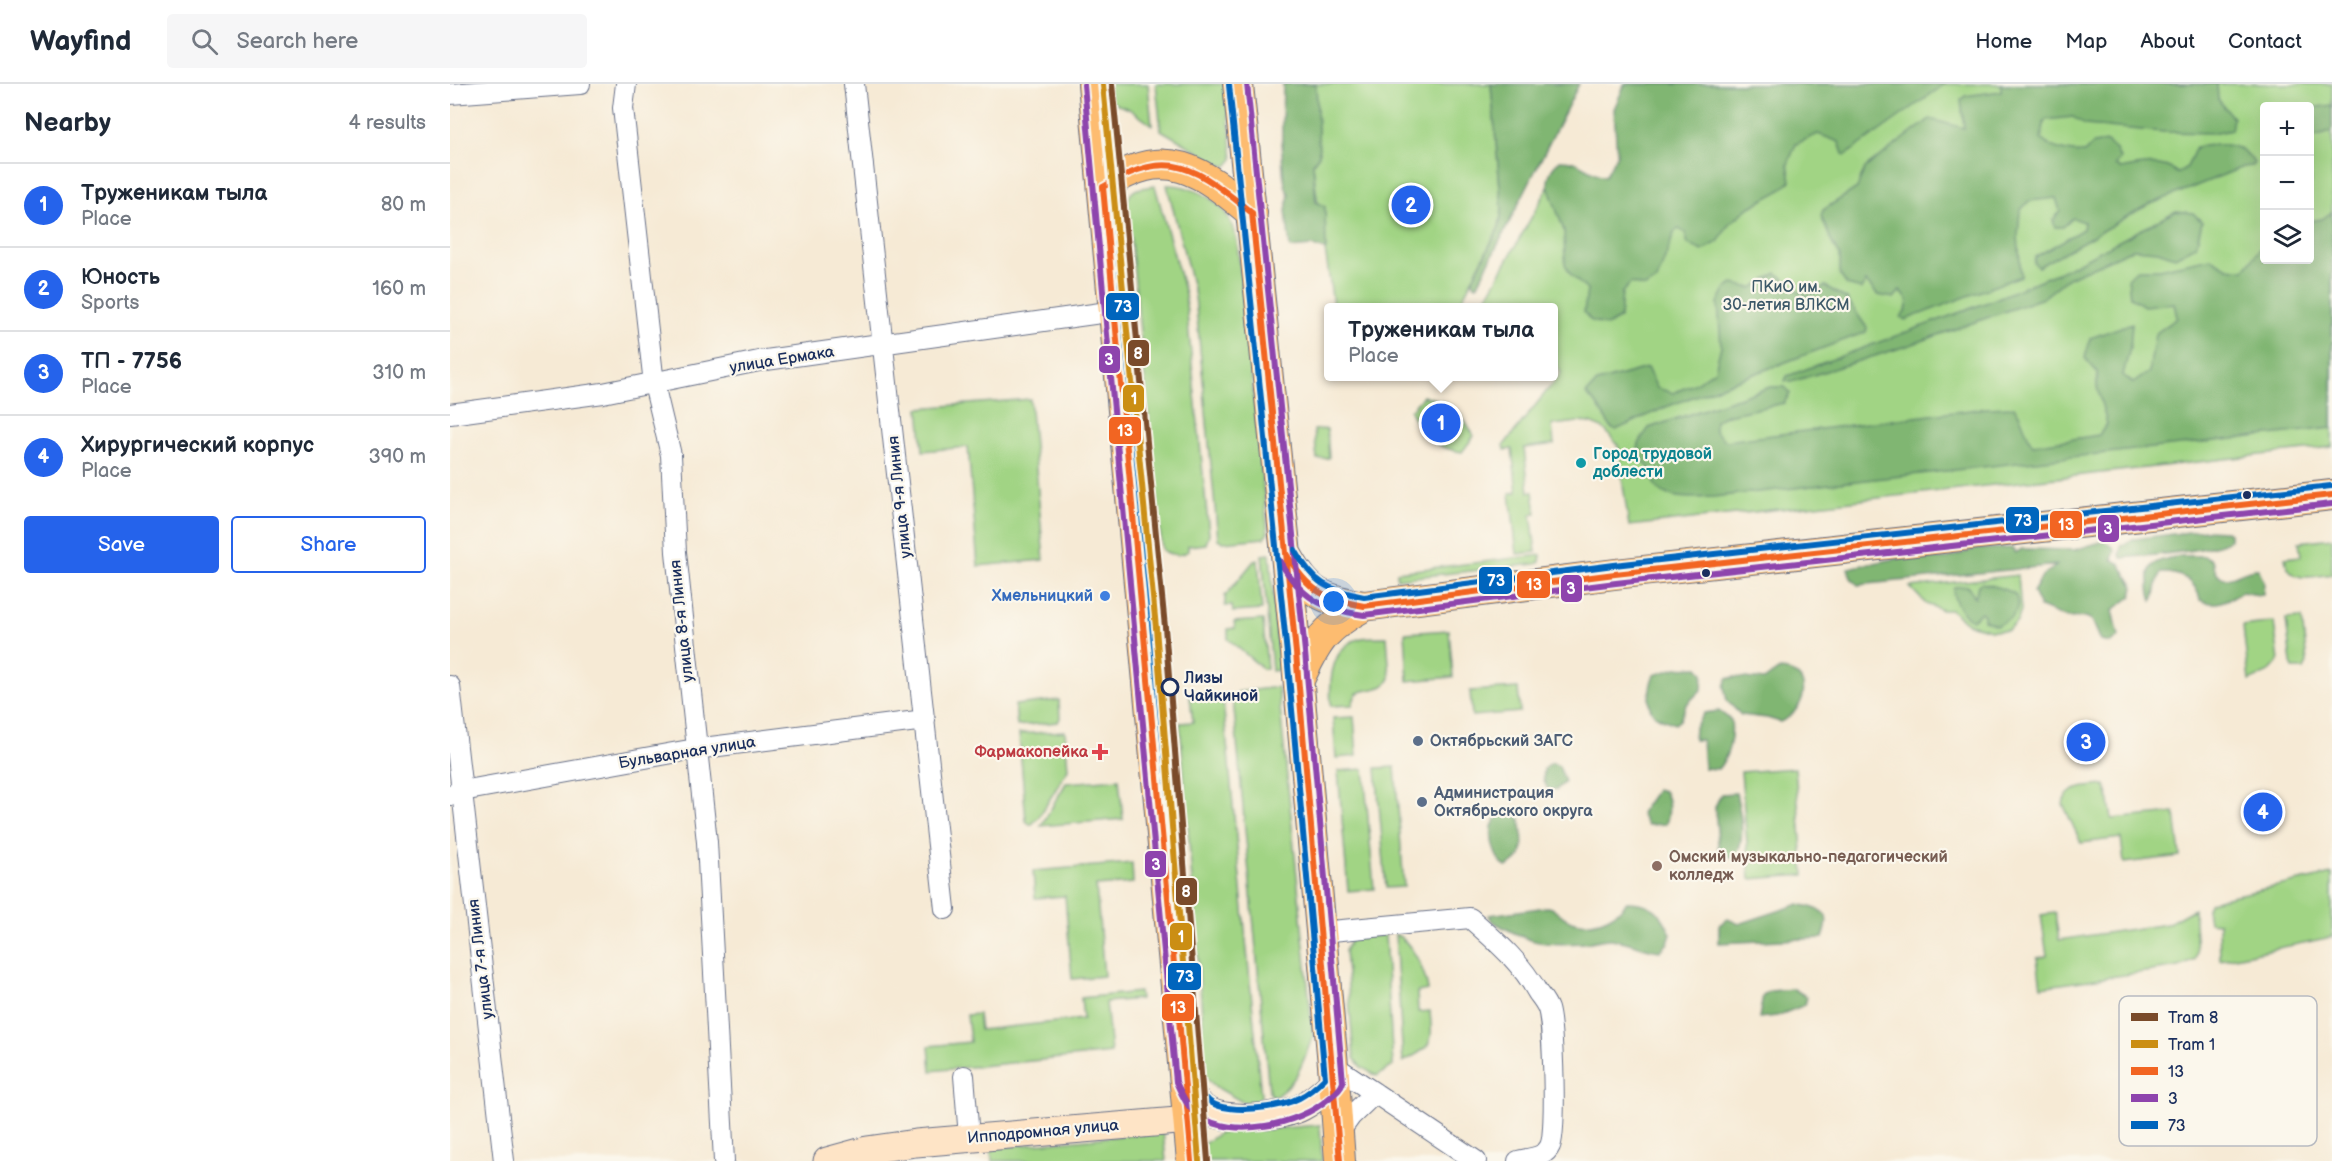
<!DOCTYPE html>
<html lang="en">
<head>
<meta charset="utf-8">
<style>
	:root { --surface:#fff; --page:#f6f6f7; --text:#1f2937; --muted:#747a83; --line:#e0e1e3; --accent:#2563eb }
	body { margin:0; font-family:"Balsamiq Sans",sans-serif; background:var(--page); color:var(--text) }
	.controls { position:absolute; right:18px; top:18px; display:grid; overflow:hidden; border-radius:6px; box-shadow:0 6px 24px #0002 }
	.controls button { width:54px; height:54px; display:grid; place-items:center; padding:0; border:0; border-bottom:2px solid var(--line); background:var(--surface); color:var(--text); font:30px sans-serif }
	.you { position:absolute; left:884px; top:518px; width:21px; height:21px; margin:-15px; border:4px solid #fff; border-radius:50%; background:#1a73e8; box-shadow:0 0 0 9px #1a73e833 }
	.badge { display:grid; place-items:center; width:39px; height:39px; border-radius:50%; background:var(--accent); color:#fff; font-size:20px; font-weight:700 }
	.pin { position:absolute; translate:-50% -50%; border:3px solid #fff; box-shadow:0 2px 6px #0006 }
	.popup { position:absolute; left:874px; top:219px; width:234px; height:78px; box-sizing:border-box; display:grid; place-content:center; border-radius:6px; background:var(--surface); filter:drop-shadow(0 2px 4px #0005); font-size:20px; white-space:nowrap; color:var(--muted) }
	.popup b { font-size:22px; color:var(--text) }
	.popup::after { content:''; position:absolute; left:50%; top:100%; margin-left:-12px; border:12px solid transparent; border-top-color:var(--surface) }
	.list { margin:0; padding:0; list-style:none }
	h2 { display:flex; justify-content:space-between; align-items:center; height:78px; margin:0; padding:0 24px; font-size:26px }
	h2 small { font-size:20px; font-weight:400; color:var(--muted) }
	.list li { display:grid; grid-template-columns:39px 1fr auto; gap:18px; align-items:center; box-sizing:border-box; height:84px; padding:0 24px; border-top:2px solid var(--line) }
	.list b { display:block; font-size:22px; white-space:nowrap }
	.list p { margin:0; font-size:20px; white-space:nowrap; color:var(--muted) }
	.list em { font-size:20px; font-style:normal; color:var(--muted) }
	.actions { display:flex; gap:12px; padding:18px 24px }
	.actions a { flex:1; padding:14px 0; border:2px solid var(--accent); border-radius:6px; text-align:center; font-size:21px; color:var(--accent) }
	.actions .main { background:var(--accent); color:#fff }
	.icon { flex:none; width:33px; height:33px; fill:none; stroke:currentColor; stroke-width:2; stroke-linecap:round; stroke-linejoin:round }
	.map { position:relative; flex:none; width:1882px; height:1077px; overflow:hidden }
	header { display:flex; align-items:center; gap:36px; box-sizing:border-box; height:84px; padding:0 30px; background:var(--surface); border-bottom:2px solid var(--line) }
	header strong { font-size:28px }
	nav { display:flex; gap:33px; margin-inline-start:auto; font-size:21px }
	.search { width:420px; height:54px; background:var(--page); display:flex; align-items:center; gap:15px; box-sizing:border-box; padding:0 21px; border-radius:6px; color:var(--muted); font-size:22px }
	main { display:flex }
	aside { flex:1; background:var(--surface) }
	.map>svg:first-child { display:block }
</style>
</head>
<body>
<header>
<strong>Wayfind</strong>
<div class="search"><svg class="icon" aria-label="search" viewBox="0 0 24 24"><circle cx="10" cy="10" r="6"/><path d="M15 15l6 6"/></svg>Search here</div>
<nav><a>Home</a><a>Map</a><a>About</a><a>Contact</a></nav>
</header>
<main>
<aside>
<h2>Nearby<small>4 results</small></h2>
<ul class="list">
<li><span class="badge">1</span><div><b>Труженикам тыла</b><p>Place</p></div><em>80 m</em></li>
<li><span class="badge">2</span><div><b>Юность</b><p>Sports</p></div><em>160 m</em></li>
<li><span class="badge">3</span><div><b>ТП - 7756</b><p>Place</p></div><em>310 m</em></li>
<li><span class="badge">4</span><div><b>Хирургический корпус</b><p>Place</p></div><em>390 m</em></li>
</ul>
<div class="actions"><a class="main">Save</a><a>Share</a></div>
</aside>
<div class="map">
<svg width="1882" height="1077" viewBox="0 0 1882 1077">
	<rect width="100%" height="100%" fill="#fbf7ec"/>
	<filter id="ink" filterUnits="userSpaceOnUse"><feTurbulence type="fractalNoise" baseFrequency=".0167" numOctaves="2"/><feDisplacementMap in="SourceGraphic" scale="12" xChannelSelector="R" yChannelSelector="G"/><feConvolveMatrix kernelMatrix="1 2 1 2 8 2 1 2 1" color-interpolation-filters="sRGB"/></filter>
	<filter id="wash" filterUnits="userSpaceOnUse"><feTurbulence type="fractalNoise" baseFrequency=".008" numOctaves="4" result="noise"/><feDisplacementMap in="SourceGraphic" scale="24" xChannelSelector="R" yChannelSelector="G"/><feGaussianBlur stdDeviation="1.35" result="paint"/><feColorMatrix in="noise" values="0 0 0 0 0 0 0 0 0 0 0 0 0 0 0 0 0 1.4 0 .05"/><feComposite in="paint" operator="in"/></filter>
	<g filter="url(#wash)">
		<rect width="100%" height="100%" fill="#f6ead5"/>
		<path fill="#a1d484" stroke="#5e8271" stroke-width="1.5" fill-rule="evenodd" d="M658,0H698L702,41L679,25L660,18Z
			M706,0H775L783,75L777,82L771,81L711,46Z
			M866,0H1041L1052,126L1049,143L1008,223H883C878,175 867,127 863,79L869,71Z
			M1174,0H1882V363L1179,442L1171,387L1170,368L1167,360L1154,345L1140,339L1129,338L1102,341L1104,360L1074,364L1079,408H1083L1086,429L1081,430L1086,468L1067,470L1060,409L1067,408L1062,365L1055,366L1054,361L1111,289L1104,276V224L1044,223L1033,220L1104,93L1147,113L1170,74L1167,23ZM1814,22H1860V176H1814Z
			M717,101C737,100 765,113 776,130C782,138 784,148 787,157L818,449L814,454L773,458L768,455L745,212Z
			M705,102L735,210L759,450L756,460L738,462V467C730,473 720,471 712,466L677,118C681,103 691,104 705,102Z
			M973,312C1002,318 1010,326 1024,352L1012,368C985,364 971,352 960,327ZM978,325L997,332L1009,350L1006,354C992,353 980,343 975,330Z
			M580,315L594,476L528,482L518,363L473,367L469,324Z
			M877,345L879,374L867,375L864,346Z
			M1882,454V490C1862,493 1839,500 1835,474L1851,472L1849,458Z
			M820,470L829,586L822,587L812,471Z
			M1091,471L1090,478L1086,480L947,495V488Z
			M808,476L812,526L783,528L782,522H775V512L804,477Z
			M1568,491L1571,527L1567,538L1558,546H1541L1518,540L1501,526H1492L1476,520L1460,503Z
			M1852,534L1857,579L1854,585H1843L1841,579L1836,535Z
			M813,536L817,585H813L778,555V545L785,544L784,538Z
			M1824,538L1829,577L1819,588L1799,597L1793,542Z
			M999,546L1003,593L958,597L955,549Z
			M937,553L940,594C934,608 918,603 906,610L902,621L881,622C879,597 880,561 912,554C920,553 929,553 937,553Z
			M828,603L863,952C852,979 849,998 823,1014L819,1007L783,614L788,608Z
			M1068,604L1070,628L1022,632L1020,607Z
			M767,612L773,617L811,1012L808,1018L794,1019L766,1003L748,987L745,958L753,942L730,639L743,638L740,613Z
			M609,616L610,634L608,638L567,642L565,621Z
			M904,633L907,672L886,674L883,634Z
			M615,647L618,685L589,733L581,741L576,737L569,650Z
			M945,683L954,803L936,804L926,684Z
			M1345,684L1354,791L1300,795L1291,688Z
			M914,685L924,805L898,807L888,687Z
			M669,695L673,735L591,742L616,699Z
			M1656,701L1662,735L1725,729L1730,772L1674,779L1671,754L1631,759L1613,720C1616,701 1641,703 1656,701Z
			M682,779L683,799L646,802L654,892L622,895L615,812L585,814L583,787Z
			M1882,790V853L1770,876L1769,839L1759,838L1757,825L1759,819L1768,815Z
			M1744,825L1747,869L1745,876L1729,883L1591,903L1587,874L1597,872L1591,831L1605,829L1609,856L1717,840Z
			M945,850C963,858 975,888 978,906L967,908L968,928L980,927C983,962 983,961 953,978Z
			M935,851L943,982L927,992L911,983L904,974L895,867L901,855L909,853Z
			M689,908L690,915L656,918L661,969L481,987L479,962L520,958L517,931L528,930L530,946L633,935L631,914Z
			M870,1041L872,1077H752L751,1062L769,1049Z
			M713,1048L716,1077H542L541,1064Z"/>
		<path fill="#80b672" stroke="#4e7268" stroke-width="1.5" d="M833,0H866L869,71L863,79L866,118L875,123L876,166L862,162L840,164L836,126L839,110C828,97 833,21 833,0Z
			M1041,0H1129L1027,202L1024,201L1022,197L1049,143L1052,126Z
			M1175,0H1495L1396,71L1393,70L1389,58L1368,50L1346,60L1338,80L1341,97L1328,108L1300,123L1279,140L1268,158L1252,167L1238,160L1235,149L1229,145L1225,147L1207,196L1195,203L1181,199L1172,208L1170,234L1157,242L1140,236L1134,228L1137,206L1121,191L1115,180L1114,147L1098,102C1097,91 1102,83 1110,76C1132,76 1135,88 1155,92L1167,71L1164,25Z
			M1551,0H1767L1768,15L1783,34L1781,46L1767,49L1714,48L1635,41L1623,33L1595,36L1591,55C1602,66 1619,68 1634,69L1643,60L1657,58L1666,66L1670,75L1665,81L1670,85C1688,82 1712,75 1727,89L1737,83L1746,63C1768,60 1791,56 1804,79L1802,82L1793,83L1696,122L1588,183L1584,179L1585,173L1633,145L1634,138L1623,134L1613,143H1605L1603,136L1610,127L1606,114L1579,117L1570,127L1568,152L1571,192L1455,236L1451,233L1456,227L1458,216L1450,207L1444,214L1428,211L1416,198L1411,205L1397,201L1390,191V171L1383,161L1371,132L1373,126L1407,104L1415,84L1480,35L1514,44L1511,16L1515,12L1551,7Z
			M1882,21V48L1860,54V24Z
			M1726,127L1743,129L1752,138L1746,162L1725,173L1708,167L1683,165L1618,194L1593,214L1460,261L1341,298L1335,297L1337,292L1538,218L1614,186Z
			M1882,128V344L1263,413C1245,414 1211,418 1203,397C1201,393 1201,388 1199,384C1198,381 1195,379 1193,377C1183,364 1191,355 1199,344L1320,303H1335L1340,309L1334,319L1277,331L1265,337V347L1276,357L1536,324L1564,323C1574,334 1574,349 1583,361L1649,351L1657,340L1647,303V288L1635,274L1640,254L1682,239L1680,264L1673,291L1683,299L1699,288L1705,250L1727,234L1724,219L1694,222L1680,213L1678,193L1688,185H1709L1761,174L1778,184L1794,186L1814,159V176H1860V137L1872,135Z
			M1327,189L1348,207L1360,212L1375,202L1397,215L1417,244L1416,248L1216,323L1166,346L1162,345L1147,321L1136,310L1147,298L1197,284L1207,304L1223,309L1244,300L1265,286L1271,262L1268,219L1275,205L1283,200L1302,204Z
			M1755,446L1776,447L1780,449V455C1768,467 1692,472 1672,474L1670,471L1671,462L1684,455Z
			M1654,457L1663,463L1665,468L1662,475L1670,480L1684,503L1682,512L1663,526L1669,553L1661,559L1651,557L1642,536L1636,533L1617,534L1590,523L1583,508L1593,491L1608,481L1408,501L1401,494L1398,484L1449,474L1495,475L1525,465L1562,464L1565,469L1572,465L1624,466Z
			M1731,472H1755L1762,476C1771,511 1787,484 1808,485L1814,498L1813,510L1808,511L1792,508C1778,515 1767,524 1750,516C1746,496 1730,488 1711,489C1705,497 1708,510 1702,517C1700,512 1699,505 1699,498C1696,476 1714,475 1731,472Z
			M1531,499C1543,501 1554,505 1565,510C1573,528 1561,536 1546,541L1534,536V531L1531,528L1522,536C1512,530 1504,518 1503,507L1504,503L1518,502L1525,514L1528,501Z
			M1248,583L1253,589L1252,605L1236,621L1230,636L1225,640C1218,637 1207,634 1203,629C1196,621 1200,599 1204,591L1226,584Z
			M1328,586C1367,586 1356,628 1330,638L1317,634L1291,631L1277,617L1274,602L1277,595L1284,593L1314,596Z
			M1269,627L1281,636C1283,653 1279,672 1268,685L1254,684L1252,656H1244L1245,643L1254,629Z
			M1102,679L1109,682L1115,698L1107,705L1099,706C1093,698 1093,694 1094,685Z
			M1206,705L1214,707C1220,717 1220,728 1216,740L1197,741L1191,730C1194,721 1203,714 1206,705Z
			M1286,709C1290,727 1298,759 1283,774L1269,769L1265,723L1271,710Z
			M1062,727L1070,735C1073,756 1079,773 1056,783C1045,776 1040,757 1042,743C1043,739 1047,734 1049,731Z
			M1177,818C1202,818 1211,827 1221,850L1218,859L1210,867C1193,865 1178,857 1161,855C1152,854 1142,859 1134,859C1089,862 1080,859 1042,837L1039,831L1097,823C1107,824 1109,831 1117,835C1138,846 1164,835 1177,818Z
			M1349,820C1373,827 1383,826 1373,854L1269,859V841L1278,835L1289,840Z
			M1344,905L1357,913L1355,921L1327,932L1309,934L1313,911L1320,907Z"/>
	</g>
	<g filter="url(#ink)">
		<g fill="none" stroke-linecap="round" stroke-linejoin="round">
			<g stroke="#687088" stroke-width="22">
				<path id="street" d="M176,0L173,24L204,300L221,371L226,468L257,758L274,1077
					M404,0L495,825
					M0,10L130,0
					M0,330L153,309L309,277L665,227
					M0,602L54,1077
					M0,711L12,707L245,665L475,636
					M871,848L1020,834C1046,857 1071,878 1088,909C1091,913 1096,919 1098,925C1103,941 1107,1048 1100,1062C1095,1074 1079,1074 1068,1077
					M883,981L1026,1077
					M514,992L519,1053
					M888,1050L901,1032L925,1009"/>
			</g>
			<g stroke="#687088" stroke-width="29">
				<path id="secondary" d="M735,996C740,1005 745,1017 753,1024C771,1039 832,1034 852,1023C864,1017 874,1007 884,998
					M377,1077L417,1066L466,1059L739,1036"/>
			</g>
			<g stroke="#687088" stroke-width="32">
				<path id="primary" d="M643,0L742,1077
					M788,0L846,569L883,981L890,1077
					M653,103C715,58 752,87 802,129
					M837,471C858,510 871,515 914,522L1165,490L1882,411
					M849,596C867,556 876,543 914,522"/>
			</g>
			<use href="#street" stroke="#fff" stroke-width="20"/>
			<use href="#secondary" stroke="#fee4c6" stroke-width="27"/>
			<use href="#primary" stroke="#fdbc70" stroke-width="30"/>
			<g stroke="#fbf7ec" stroke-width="10">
				<path id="bus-1" d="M653,103L742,1077
					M653,103C720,62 747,84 802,129
					M802,129L846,569L890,1077
					M837,471C858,507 874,515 914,522L1165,490L1882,411"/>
			</g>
			<g stroke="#fbf7ec" stroke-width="10">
				<path id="bus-2" d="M634,1L726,998C731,1009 738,1025 749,1032C783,1055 849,1041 878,1015C884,1010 891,1006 893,998L855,568L797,0
					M829,476C851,514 871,525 914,531L1166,499L1882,420"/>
			</g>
			<g stroke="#fbf7ec" stroke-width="10">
				<path id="bus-3" d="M652,0L744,993C748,1001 752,1011 759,1017C777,1031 830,1024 849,1014C859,1009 867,1002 875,994L837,570L779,1
					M845,466C864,500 877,506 914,513L1164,481L1881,402"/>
			</g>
			<use href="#bus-1" stroke="#f26522" stroke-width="6"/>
			<use href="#bus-2" stroke="#8e44ad" stroke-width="6"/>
			<use href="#bus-3" stroke="#0065bd" stroke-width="6"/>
			<g stroke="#fbf7ec" stroke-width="10">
				<path id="tram-1" d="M662,0L715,543L758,1077"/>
			</g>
			<g stroke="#fbf7ec" stroke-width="10">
				<path id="tram-2" d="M653,1L706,544L749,1077"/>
			</g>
			<use href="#tram-1" stroke="#7a4b2a" stroke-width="6"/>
			<use href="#tram-2" stroke="#cb8e13" stroke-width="6"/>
		</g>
	</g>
	<circle fill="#0f9aa8" stroke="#fbf7ec" stroke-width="2" cx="1131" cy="379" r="6"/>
	<g fill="#1b2f5e" stroke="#fbf7ec" stroke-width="2">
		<circle cx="1797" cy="411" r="5"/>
		<circle cx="1256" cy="489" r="5"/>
	</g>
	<circle fill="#3f7fe0" stroke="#fbf7ec" stroke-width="2" cx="655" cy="512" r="6"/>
	<circle fill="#fbf7ec" stroke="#1b2f5e" stroke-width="3" cx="720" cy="603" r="8"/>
	<g fill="#5c6f8a" stroke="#fbf7ec" stroke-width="2">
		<circle cx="968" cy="657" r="6"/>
		<circle cx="972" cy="718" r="6"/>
	</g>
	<path fill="#e0444e" stroke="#fbf7ec" stroke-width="2" d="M647 659h6v6h6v6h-6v6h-6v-6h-6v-6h6z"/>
	<circle fill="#8d6e63" stroke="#fbf7ec" stroke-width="2" cx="1207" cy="782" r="6"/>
	<g text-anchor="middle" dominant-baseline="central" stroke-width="4.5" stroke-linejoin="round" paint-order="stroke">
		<g font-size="16" fill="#3c5868" stroke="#fbf7ec">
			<text x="1336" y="203">ПКиО им.<tspan x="1336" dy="18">30-летия ВЛКСМ</tspan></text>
		</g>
		<g font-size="16" fill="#1b2f5e" stroke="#fbf7ec">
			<text transform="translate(332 276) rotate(-9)">улица Ермака</text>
			<text transform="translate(450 413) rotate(-96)">улица 9-я Линия</text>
			<text transform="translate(232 537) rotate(-96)">улица 8-я Линия</text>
			<text transform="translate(237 669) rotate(-9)">Бульварная улица</text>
			<text transform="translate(31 875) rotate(-97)">улица 7-я Линия</text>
			<text transform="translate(593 1048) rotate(-5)">Ипподромная улица</text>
		</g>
		<g font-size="16" font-weight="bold" fill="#0d838f" stroke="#fbf7ec" text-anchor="start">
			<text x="1143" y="370">Город трудовой<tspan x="1143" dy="18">доблести</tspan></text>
		</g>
		<g font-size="16" font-weight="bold" fill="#366cbe" stroke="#fbf7ec" text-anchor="end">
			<text x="643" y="512">Хмельницкий</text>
		</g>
		<g font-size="16" font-weight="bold" fill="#1b2f5e" stroke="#fbf7ec" text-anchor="start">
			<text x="734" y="594">Лизы<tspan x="734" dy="18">Чайкиной</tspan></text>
		</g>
		<g font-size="16" font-weight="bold" fill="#4e5e75" stroke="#fbf7ec" text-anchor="start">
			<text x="980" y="657">Октябрьский ЗАГС</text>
			<text x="984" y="709">Администрация<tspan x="984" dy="18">Октябрьского округа</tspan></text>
		</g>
		<g font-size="16" font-weight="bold" fill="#be3a42" stroke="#fbf7ec" text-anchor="end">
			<text x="638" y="668">Фармакопейка</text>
		</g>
		<g font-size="16" font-weight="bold" fill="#785e54" stroke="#fbf7ec" text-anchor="start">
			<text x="1219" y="773">Омский музыкально-педагогический<tspan x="1219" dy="18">колледж</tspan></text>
		</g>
	</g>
	<rect x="1669" y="912" width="198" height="150" rx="9" fill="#fbf7ec" stroke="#b8bbc1" stroke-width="1.5"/>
	<rect x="1681" y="929" width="27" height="8" fill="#7a4b2a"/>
	<rect x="1681" y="956" width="27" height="8" fill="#cb8e13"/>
	<rect x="1681" y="983" width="27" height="8" fill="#f26522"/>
	<rect x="1681" y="1010" width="27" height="8" fill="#8e44ad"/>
	<rect x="1681" y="1037" width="27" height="8" fill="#0065bd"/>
	<g font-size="16" fill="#1b2f5e">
		<text x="1718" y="939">Tram 8</text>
		<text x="1718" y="966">Tram 1</text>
		<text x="1718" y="993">13</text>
		<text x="1718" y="1020">3</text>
		<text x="1718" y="1047">73</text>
	</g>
	<g stroke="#fbf7ec" stroke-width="2">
		<rect x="655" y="208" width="35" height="29" rx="6" fill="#0065bd"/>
		<rect x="677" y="255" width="23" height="28" rx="6" fill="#7a4b2a"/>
		<rect x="648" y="261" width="23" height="29" rx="6" fill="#8e44ad"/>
		<rect x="672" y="300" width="23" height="29" rx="6" fill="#cb8e13"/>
		<rect x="658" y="332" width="34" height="29" rx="6" fill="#f26522"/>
		<rect x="1555" y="422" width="35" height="28" rx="6" fill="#0065bd"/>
		<rect x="1599" y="426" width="34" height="29" rx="6" fill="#f26522"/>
		<rect x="1647" y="430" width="23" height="29" rx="6" fill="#8e44ad"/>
		<rect x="1028" y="482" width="35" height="29" rx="6" fill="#0065bd"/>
		<rect x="1066" y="486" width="35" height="29" rx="6" fill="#f26522"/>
		<rect x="1110" y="490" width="23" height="29" rx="6" fill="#8e44ad"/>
		<rect x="694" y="766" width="23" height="28" rx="6" fill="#8e44ad"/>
		<rect x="725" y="793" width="23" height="29" rx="6" fill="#7a4b2a"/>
		<rect x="719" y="838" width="24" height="29" rx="6" fill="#cb8e13"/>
		<rect x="717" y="878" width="35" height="29" rx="6" fill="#0065bd"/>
		<rect x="711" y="909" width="34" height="29" rx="6" fill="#f26522"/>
	</g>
	<g font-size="16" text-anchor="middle" font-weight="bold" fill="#fff">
		<text x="673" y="228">73</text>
		<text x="688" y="275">8</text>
		<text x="659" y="281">3</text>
		<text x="684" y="320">1</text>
		<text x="675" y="352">13</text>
		<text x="1573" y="442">73</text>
		<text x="1616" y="446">13</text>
		<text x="1658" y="450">3</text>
		<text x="1046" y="502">73</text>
		<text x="1084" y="506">13</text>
		<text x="1121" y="510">3</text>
		<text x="706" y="786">3</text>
		<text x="736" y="813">8</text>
		<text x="731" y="858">1</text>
		<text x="735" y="898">73</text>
		<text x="728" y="929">13</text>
	</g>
</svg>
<div class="controls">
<button>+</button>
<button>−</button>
<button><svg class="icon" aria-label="layers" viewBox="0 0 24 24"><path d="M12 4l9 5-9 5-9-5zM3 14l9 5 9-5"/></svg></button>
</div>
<div class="you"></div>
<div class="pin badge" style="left:991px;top:339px">1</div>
<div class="popup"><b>Труженикам тыла</b>Place</div>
<div class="pin badge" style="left:961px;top:121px">2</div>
<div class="pin badge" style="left:1636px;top:658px">3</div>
<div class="pin badge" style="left:1813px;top:728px">4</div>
</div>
</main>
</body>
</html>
